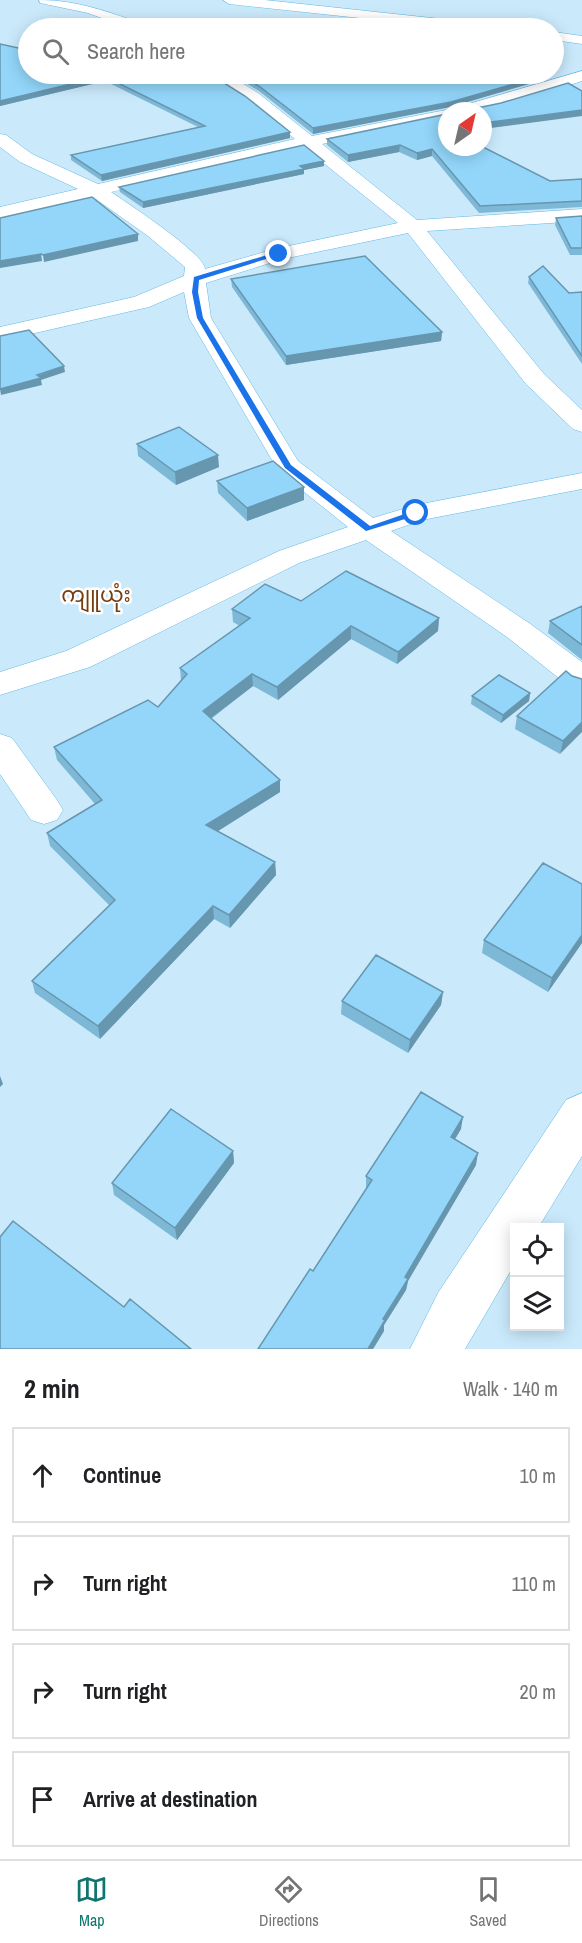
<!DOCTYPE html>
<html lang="en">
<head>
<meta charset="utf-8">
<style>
	:root { --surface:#fff; --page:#f2f2f2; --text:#202124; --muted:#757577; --line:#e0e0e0; --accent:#0f766e }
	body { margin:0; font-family:"Archivo Narrow","Noto Sans Myanmar",sans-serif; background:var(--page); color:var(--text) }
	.controls { position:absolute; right:18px; bottom:18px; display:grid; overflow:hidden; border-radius:0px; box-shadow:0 3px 15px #0003 }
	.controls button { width:54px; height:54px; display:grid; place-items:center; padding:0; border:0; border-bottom:2px solid var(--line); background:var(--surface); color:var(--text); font:30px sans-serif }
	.compass { position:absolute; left:438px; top:102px; width:54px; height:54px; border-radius:50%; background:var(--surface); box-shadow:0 3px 15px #0003; rotate:34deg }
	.stop { position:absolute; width:18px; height:18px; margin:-14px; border:4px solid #1a73e8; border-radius:50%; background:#fff }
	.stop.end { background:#1a73e8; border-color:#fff; box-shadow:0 2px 6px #0008 }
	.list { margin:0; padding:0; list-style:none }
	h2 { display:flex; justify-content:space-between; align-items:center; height:78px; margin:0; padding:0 24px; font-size:26px }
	h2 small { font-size:20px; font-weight:400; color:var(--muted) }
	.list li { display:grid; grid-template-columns:39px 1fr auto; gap:18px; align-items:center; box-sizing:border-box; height:96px; margin:0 12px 12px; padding:0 12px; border:2px solid var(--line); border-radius:0px }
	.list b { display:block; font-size:22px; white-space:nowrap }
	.list em { font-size:20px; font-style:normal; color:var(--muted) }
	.icon { flex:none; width:33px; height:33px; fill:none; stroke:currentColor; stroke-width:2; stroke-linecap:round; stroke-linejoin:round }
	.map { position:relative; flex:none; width:582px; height:1349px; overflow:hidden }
	.search { position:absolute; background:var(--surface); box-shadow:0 3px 15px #0003; left:18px; right:18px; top:18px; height:66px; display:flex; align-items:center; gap:15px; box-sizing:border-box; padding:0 21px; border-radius:33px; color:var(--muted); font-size:22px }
	.sheet { height:510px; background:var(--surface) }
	nav { display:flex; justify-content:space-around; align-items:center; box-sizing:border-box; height:84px; border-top:2px solid var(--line); background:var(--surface); font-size:16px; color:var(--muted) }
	nav a { display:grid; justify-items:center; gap:3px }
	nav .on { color:var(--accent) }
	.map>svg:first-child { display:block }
</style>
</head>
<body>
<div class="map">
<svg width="582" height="1349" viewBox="0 0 582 1349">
	<rect width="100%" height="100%" fill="#caeafc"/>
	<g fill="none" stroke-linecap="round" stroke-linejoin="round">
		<g stroke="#63b8e4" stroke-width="1">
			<path id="minor" d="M39,0C77,0 109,12 145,25L147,28H129L88,13L40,3Z
				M582,71V81L500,107L481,111H447V118L322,144L417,220L582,209V221L427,231L544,374L582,410V432L573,429L526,384L408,233L283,259L206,283L211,318L298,461L373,518L416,505L582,473V489L422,520L391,531L529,623L582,662V690L570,687L507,637L366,540L299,563L90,667L0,695V672L66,651L279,551L348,527L279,472L189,318L184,292L149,307L0,341V327L134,297L184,276L185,267L148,236L93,197L0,219V207L78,189L20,162L0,147V134L6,135L32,154L98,184L295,139L246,99L212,77L210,74H227L258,93L312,136L451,109ZM305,148L398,223L279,248L205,269C205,254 127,203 111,192Z
				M0,734L12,738L57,800L63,810L57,820L44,824L31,820L0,774Z
				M582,1093V1156L538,1228H514V1265L465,1349H410L438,1293L566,1100Z"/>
		</g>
		<g stroke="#63b8e4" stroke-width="1">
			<path id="tertiary" d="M223,0H265L487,24L494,28H454L229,4Z
				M554,32L582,36V44L554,40Z"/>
		</g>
		<use href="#minor" fill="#fff" fill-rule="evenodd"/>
		<use href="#tertiary" fill="#fff" fill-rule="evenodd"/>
	</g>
	<path fill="#7eb8d7" d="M0,44L28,50L210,74L290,138L102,181L71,160V155L198,127L105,81L0,106Z
		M231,74H297L305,78L550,74L549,78L450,107L313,134L259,91Z
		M327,139L447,147L550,181L582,179V207L479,213L432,156L417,160L399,152L348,162L327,145Z
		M324,161V166L304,170V174L143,208L120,192L119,187Z
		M582,216V255H570L555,225L556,218Z
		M529,277L569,293L582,292V364L528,283Z
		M231,279L442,332L441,341L286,365L232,287Z
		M137,444L219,467L176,485L138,456Z
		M217,481L304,500L247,521L218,493Z
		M301,601L439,618L438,631L397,664L351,639L278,700L253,686L211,719L280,780V792L218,831L275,862L276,875L230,928L214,919L100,1039L35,993L32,981L110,906L50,846L47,833L95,804L57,760L54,747L158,707L181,681L180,668L240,626L233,622L232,609Z
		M582,606V660L548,633L550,621Z
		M572,676L582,679L560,754L515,729L517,716Z
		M530,693L529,701L501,723L471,704L472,696Z
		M582,884V943L548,992L482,953L484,940Z
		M443,992L441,1005L408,1053L341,1014L342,1001Z
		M461,1129L455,1139L476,1165L408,1281L406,1290L384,1325V1331L373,1349H258L313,1271L366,1188V1176Z
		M233,1151L234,1163L177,1240L114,1195L112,1183Z"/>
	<path fill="#6796af" d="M550,74L549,78L450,107L313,134V128Z
		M104,76L105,81L0,106V101Z
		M582,110V116L483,129V123Z
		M290,132V138L102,181L101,175Z
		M400,145L399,152L348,162V155Z
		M432,149V156L417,160V153Z
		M324,161V166L304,170V174L143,208V202L300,166Z
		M138,234V241L44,262L43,255Z
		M41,254L42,261L0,268V261Z
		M442,332L441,341L286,365V356Z
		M64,366L65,372L41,380L42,385L1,395L0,389Z
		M218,455L219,467L176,485L175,472Z
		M304,487V500L247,521V508Z
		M439,618L438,631L397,664L398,652Z
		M351,626V639L278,700L277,687Z
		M252,674L253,686L203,724V711Z
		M530,693L529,701L501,723L503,715Z
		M582,722V732L560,754L563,741Z
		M280,780V792L207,838L206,825Z
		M275,862L276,875L230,928L229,915Z
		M213,906L214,919L100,1039L98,1026Z
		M582,935V943L548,992L552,978Z
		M443,992L441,1005L408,1053L410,1040Z
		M0,1076L3,1084L0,1087Z
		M463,1117L461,1129L449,1149L451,1137Z
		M233,1151L234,1163L177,1240L175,1228Z
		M478,1153L476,1165L408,1281L406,1290L384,1325V1331L373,1349H368L405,1277Z"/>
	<path fill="#93d6fa" stroke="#6796af" stroke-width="1.5" d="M205,23L214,28H171Z
		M0,44L28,50V74H210L245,96L290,132L101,175L71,155L205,126L104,76L0,101Z
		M238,74H297L305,78L308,74H549L451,102L313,128L259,86Z
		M568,83L582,91V110L483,123V111H449L450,107H482L501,103Z
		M447,114V147H483L550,181L582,179V201L480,206L432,149L417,153L400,145L348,155L327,139Z
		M304,145L324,161L300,166L304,169L143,202L119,187Z
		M92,197L138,234L43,255L41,254L0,261V218Z
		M582,216V248H571L556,218Z
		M365,256L442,332L286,356L231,279Z
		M543,266L569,293L582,292V356L529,277Z
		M29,330L64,366L37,375L41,378L0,389V336Z
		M179,427L218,455L175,472L137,444Z
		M273,461L304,487L247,508L217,481Z
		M346,571L439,618L398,652L351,626L277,687L252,674L203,711L280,780L206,825L275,862L229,915L213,906L98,1026L32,981L115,900L47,833L102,800L54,747L148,700L158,707L187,674L180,668L250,618L232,609L265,584L301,601Z
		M582,606V645L550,621Z
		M566,671L572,676L582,679V722L563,741L517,716Z
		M499,675L530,693L503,715L472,696Z
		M543,863L582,884V935L552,978L484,940Z
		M376,955L443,992L410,1040L342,1001Z
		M421,1092L463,1117L451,1137L478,1153L405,1277L408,1279L383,1319L385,1320L368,1349H258L310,1269L313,1271L372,1180L366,1176Z
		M171,1109L233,1151L175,1228L112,1183Z
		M13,1221L124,1307L130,1299L191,1349H0V1237Z"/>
	<path fill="#1a73e8" d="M277,252L282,254L199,280L198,292L203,318L291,465L370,526L416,510L420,513L418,515L366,531L285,468L197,318L192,292L194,277Z"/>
	<g text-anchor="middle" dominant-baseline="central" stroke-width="5" stroke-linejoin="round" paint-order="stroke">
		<g font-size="21" fill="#773b0c" stroke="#fff">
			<text x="96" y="594">ကျူယုံး</text>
		</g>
	</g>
</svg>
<div class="controls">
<button><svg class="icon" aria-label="locate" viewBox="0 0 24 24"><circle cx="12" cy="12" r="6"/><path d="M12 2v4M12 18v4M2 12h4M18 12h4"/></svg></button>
<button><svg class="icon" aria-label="layers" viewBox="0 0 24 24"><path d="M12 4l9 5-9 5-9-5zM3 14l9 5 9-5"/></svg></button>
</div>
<svg class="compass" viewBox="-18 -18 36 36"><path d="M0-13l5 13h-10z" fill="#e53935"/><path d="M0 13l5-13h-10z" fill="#757577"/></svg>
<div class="stop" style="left:416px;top:513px"></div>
<div class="stop end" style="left:279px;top:254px"></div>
<div class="search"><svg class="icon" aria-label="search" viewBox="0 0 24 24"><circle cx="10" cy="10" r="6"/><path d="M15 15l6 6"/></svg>Search here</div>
</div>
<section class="sheet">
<h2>2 min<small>Walk · 140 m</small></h2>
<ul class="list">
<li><svg class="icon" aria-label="ahead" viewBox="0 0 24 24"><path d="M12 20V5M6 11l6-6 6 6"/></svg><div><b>Continue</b></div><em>10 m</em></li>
<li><svg class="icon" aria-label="right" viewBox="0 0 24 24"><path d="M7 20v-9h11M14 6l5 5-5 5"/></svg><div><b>Turn right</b></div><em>110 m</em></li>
<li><svg class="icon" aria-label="right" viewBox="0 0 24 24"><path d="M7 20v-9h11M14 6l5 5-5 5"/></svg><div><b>Turn right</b></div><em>20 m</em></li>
<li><svg class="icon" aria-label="arrive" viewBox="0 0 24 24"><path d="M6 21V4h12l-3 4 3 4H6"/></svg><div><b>Arrive at destination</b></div></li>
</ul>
</section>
<nav>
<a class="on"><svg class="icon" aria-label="map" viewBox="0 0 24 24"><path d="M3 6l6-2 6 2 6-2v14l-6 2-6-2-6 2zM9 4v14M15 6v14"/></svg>Map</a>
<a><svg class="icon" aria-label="directions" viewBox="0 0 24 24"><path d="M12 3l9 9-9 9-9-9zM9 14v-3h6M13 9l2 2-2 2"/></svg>Directions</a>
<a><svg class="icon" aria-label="saved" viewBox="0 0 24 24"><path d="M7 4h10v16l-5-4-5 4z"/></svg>Saved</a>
</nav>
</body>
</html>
